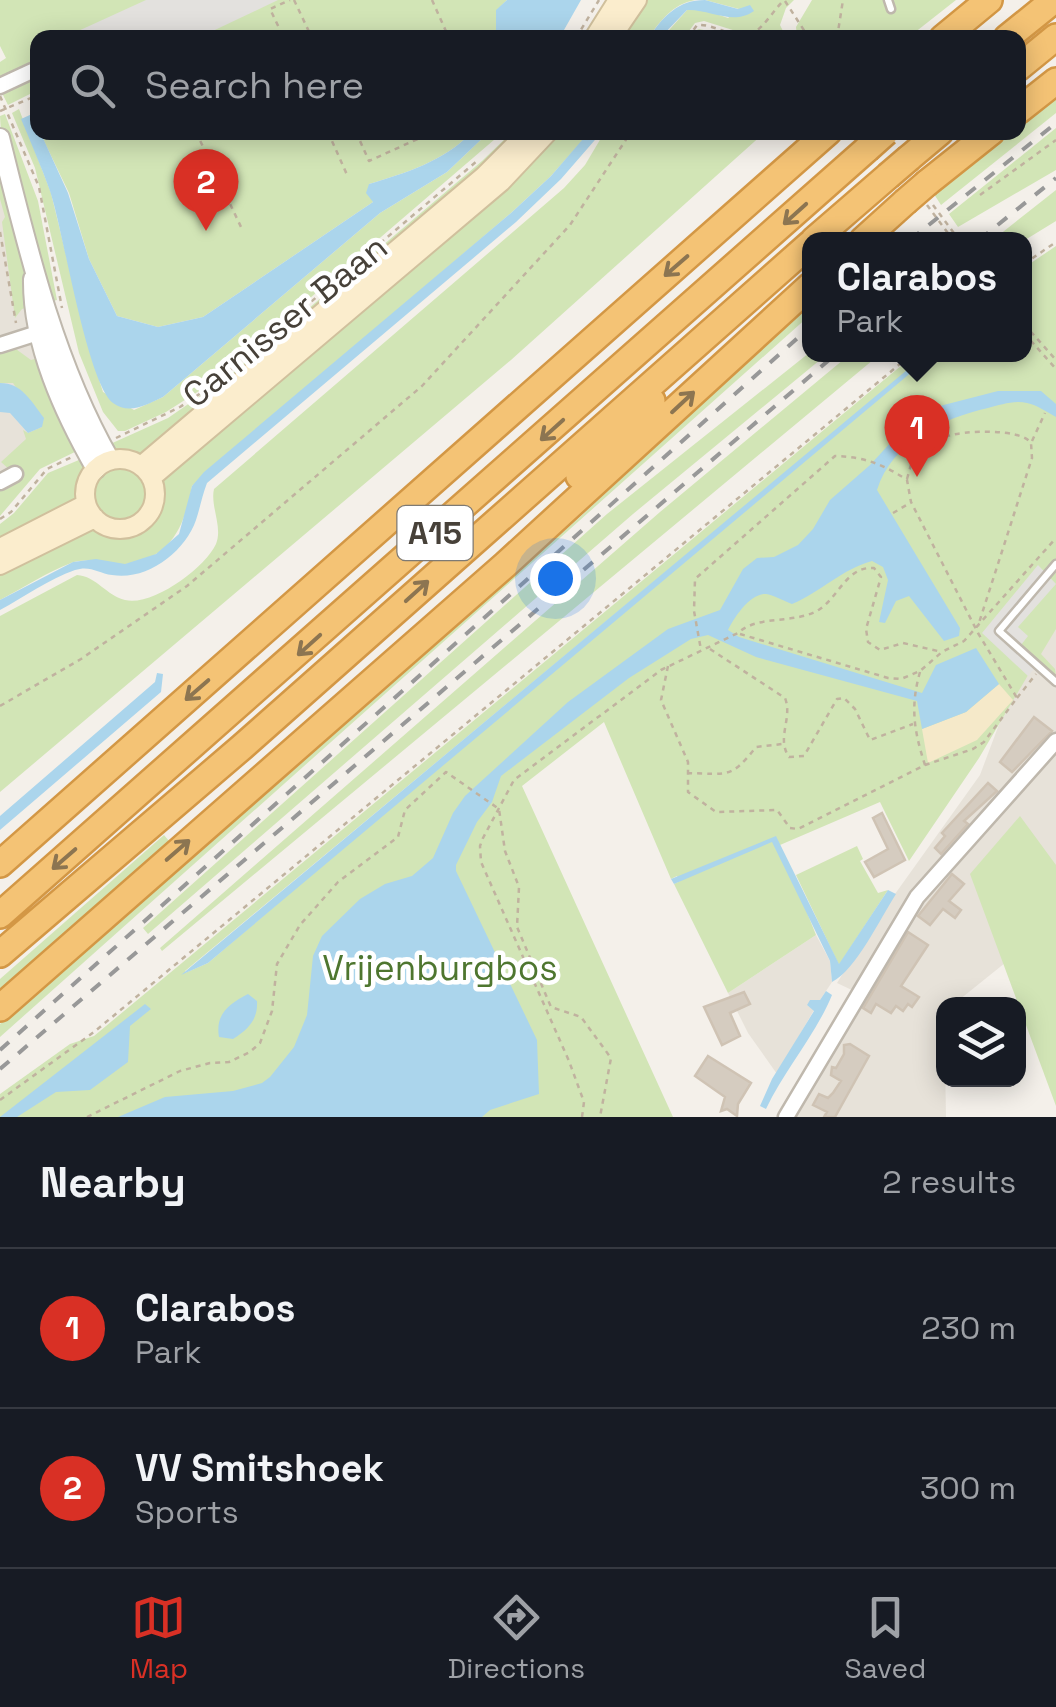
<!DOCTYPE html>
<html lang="en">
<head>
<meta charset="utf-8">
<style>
	:root { --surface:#171b24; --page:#242831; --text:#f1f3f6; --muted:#9ea1a6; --line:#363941; --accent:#d93025 }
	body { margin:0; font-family:"Space Grotesk",sans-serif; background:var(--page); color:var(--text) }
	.controls { position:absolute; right:30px; bottom:30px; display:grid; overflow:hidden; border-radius:20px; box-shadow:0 5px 25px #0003 }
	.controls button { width:90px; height:90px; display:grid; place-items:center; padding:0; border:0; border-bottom:2px solid var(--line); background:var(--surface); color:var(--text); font:50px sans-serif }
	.you { position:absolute; left:555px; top:578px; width:35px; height:35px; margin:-25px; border:8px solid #fff; border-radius:50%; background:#1a73e8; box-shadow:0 0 0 15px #1a73e833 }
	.badge { display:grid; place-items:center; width:65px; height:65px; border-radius:50%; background:var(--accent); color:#fff; font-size:32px; font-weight:700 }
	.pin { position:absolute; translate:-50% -82px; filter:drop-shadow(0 2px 5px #0008) }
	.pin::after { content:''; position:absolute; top:52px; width:35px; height:30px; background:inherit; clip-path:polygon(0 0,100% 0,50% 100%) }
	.popup { position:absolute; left:802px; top:232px; width:230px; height:130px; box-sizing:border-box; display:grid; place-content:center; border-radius:20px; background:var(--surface); filter:drop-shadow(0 2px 8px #0005); font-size:32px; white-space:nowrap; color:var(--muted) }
	.popup b { font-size:38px; color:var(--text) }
	.popup::after { content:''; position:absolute; left:50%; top:100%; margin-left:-20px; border:20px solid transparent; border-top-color:var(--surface) }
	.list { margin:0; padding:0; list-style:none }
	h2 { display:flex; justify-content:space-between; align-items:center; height:130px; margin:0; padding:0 40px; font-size:42px }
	h2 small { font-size:32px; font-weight:400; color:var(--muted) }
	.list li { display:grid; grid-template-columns:65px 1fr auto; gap:30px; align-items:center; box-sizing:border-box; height:160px; padding:0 40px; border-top:2px solid var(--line) }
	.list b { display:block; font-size:38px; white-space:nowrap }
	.list p { margin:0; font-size:32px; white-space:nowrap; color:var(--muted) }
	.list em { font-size:32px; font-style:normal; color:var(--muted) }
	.icon { flex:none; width:55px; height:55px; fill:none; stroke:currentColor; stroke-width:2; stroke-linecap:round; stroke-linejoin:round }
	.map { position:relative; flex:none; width:1056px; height:1117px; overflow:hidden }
	.search { position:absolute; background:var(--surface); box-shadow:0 5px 25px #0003; left:30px; right:30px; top:30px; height:110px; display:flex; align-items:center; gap:25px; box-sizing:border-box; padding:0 35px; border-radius:20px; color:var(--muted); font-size:38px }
	.sheet { height:450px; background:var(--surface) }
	nav { display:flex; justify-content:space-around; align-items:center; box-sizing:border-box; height:140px; border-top:2px solid var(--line); background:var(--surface); font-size:28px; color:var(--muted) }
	nav a { display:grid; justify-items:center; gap:5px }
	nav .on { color:var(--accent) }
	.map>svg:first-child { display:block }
</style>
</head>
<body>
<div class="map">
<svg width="1056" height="1117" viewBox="0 0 1056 1117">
	<rect width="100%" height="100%" fill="#f4f0ea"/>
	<path fill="#e7e2d9" d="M0,190L68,452L37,468L0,509Z
		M1056,605V922L954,1004H944L946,1117H783L856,992L837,983L875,922L980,775L1031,639Z
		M816,935L830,961L832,982L820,1000L807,1005L814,1010L777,1074L748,1033L728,993Z"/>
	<path fill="#d2e5b6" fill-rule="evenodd" d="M0,0H507L497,10L496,37L38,38L37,98L34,92L8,105L1,91L29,80L24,69L0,80V62L6,58L0,46Z
		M644,0H695C673,4 661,20 649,37L618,38Z
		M705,0H794L786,8L780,25L786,37H755L704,21L695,23L686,35L699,29L736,37L662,38L687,10L702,9L728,18L739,9Z
		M812,0H884L887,11L894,6V0H956L909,37H797L796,27Z
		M1056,96V113L941,205L932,191L1009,133L1018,132L1019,125Z
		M19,109L51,193L87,341L103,392L134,410L163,397L380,213L447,172L488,133H502L210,384L166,412L125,431H118L103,412L79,353L35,168L12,113Z
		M5,114L38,201L57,300L50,302L22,187L1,133L0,116Z
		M1056,128V170L958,227L949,214Z
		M54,132L471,133C444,161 406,173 369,184L373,202L203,317L158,327L117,316L89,259L69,193L43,139Z
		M511,133H524L146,456L110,448L108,445L168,418L229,376L482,161Z
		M554,133H589L551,176L511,213L192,486C185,525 171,559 126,564C107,566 91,556 71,563C47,572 23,588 0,600V569L90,527C135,548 163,528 163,479Z
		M604,133H764L511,360L0,792V616L77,575C96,576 107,596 125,600C152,607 205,568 216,544C223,527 210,506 214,489L564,188L585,165Z
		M0,174L26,266L29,307L22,309L15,318L2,222L5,217L0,199Z
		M1056,190V221L1025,240L994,239Z
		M1056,246V629L1041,654L1055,669L1056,676L1037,660L979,758L909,861L880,802L780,845L816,935L728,993L674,884L680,881L677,876L671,879L604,722L522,786L673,1117H0V1094L70,1044L94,1036L112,1021L914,355L1024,354L1025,267ZM698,545L208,963L185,973V971Z
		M809,303V316L0,1037V1024L579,518Z
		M9,344L31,360L42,357L81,449L40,469L0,516V487L11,471L1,462L26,439L23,430L28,433L42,427L13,383H0V348Z
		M809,353L826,355L633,514L148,934L143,928L607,514Z
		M849,355H879L162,951L160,948L660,512Z
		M86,457L87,472L80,494L72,505L0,543V524L14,513L48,473Z
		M117,468C147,468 160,510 128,519C94,529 79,479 117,468Z
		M1020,816L1056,865V1106L970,874Z
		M164,835L169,841L0,989V979Z
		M857,846L863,859L860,861L878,893L888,890L839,965L796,875Z"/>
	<path fill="#f5e9c9" d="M999,684L1013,700L977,740L928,763L922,729L966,712Z"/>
	<path fill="#e3e1de" d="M146,0H278L200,37H65Z
		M1038,565L1056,584L1018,627L1028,636L1021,645L1040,662L1028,676L982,633Z"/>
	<path fill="#abd5ec" d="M507,0H581L560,37H496V10Z
		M705,0L738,9L750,5L754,11C733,26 710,9 687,10L661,37H649C664,16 678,0 705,0Z
		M32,114L68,193L89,259L117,316L158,327L203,317L373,202L366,193L369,184C406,173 444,161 471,133H488L447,172L380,213L163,397C146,405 129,415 113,403C87,383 63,229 50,191C41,166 31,143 21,119Z
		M589,132L601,133L561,179L516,222L207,483C202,496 200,508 196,520C185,552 147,581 112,575C98,573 90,565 75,570C49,579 24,597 0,610V600L73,562L96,559L125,564L156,554L179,534L192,486L204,472L511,213L551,176Z
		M925,355H932L208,963L181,975Z
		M0,383C22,383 31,401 44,418L42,427L28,433L10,413L0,412Z
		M998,391H1041L1056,404V417C1047,412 1037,405 1027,403C1014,400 1000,405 988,408C943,418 892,442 877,490L960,628L959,636L944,641L909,596L896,601L885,623L879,622L888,580L883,567L872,561C842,569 821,592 792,604C784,601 773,595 766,594C750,593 734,618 728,630L739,637L922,693L936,665L976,648L999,684L966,712L922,729L917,701L756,657L708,635L691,639L629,678L501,776L492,802L477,822L456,865V871L537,1040L539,1094L490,1110L482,1117H118L165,1097L233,1091L262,1083L270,1077L294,1047L307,1015L313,956L322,936L360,899L385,884L412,876L433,858L453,813L465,796L568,702L668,629L720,610L743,569L757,558L774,557L798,545L813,529L830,500L870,465L906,426L932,408Z
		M157,673L163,674L161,692L0,830V816L155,682Z
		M776,836L839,964L888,890L896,894C881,917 856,970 832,982L830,961L772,842L674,884L671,879Z
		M826,991L832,995C815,1036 785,1069 766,1109L760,1106L772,1079L814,1011L807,1005L810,1000H820Z
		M248,994L257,1001C258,1019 249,1029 233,1039L219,1037C215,1014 229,1004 248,994Z
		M145,1004L151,1009L130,1026L128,1062L90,1090L56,1092L17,1117H0Z"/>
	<path fill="#d5ccc0" stroke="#cfc3b4" stroke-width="2.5" d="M1034,717L1052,731L1012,772L1000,762Z
		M988,783L997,791L964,821L968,824L941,854L935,848L945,836L942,833Z
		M882,813L905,860L874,877L865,862L888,849L873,818Z
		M952,874L964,884L949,901L961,910L955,918L943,909L930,925L918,916Z
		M908,932L928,945L901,986L919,997L912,1007L908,1004L903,1011L896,1006L891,1013L876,1004L871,1013L863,1008Z
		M744,992L750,1004L730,1013L740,1036L722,1045L704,1007Z
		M850,1044L869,1056L835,1117H824L827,1112L813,1105L819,1094L828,1098L833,1093L841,1081L831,1075L832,1067L836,1068L844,1054V1045Z
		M708,1056L751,1083L738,1104L737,1116L727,1109L721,1111L725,1097L695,1076Z"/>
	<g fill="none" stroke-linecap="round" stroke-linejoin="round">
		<g stroke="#bfb8ad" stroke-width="11">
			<path id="service" d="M888,0L891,9
				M1056,564L999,631L1056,682"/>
		</g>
		<g stroke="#bfb8ad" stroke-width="19">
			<path id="minor" d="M0,86L32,71
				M0,345L47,330
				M0,482L15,474
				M786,1117L917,897L1056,741"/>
		</g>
		<g stroke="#bfb8ad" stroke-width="22">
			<path id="tertiary" d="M0,138C27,247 54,362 110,460
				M33,279C32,344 64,413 96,469"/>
		</g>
		<g stroke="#d0c09d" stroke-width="22">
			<path id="secondary" d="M594,38L618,0
				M611,38L637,0
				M85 494a35 35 0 1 1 70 0a35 35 0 1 1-70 0Z
				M141,466L484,176L528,132
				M151,478L501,182L548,132
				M0,548L86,504
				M0,565L95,518"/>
		</g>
		<g stroke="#d39745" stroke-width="30">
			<path id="motorway" d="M943,38L989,0
				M1007,38L1054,0
				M1018,68L1056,37
				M1018,111L1056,81
				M909,158L940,132
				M927,183L991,132
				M814,240L888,176
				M863,240L905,202
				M579,476L652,401
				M0,864L828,132
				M0,915L867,149
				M0,954L242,747L810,244
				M0,1008L505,565L810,286"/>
		</g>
		<path stroke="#c0b29f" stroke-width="2.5" stroke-dasharray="5 5" stroke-linecap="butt" d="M294,0L312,38
			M432,0L449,38
			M785,1L809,38
			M269,38L281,32L270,9L290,0
			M576,38L599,0
			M688,38L697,25C715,23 740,44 755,32C766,24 774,10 784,0
			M837,38L843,0
			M0,96L39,187L62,308
			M0,111L38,95
			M196,132L241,227
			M328,132L348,177
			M356,132L369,161L433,132
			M63,134L66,132
			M980,195L1056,140
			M927,205L953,240
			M933,205L959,240
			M0,232L16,323
			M1024,264L1056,242
			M1024,324L1056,360
			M1024,333L1056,369
			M116,438L180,407L213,385L477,161
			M1032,441L1045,413
			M907,479L912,461C922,453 933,442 945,437C962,430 1021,428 1031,443L1032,458L978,626
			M893,513L910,503
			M0,519L11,512L47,469L72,457
			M740,634L888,678L901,679L920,671L942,652L964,641L1056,538
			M710,649L785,698C793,718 776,738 789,757L804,756L837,699L844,698L855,709L870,740L913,724
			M668,666L661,700L688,762V792L716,812L777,810L790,828L798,829L925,765L973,749L984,742L1017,698L978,633L911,502L907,480C883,464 864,457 835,456L695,579L694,611L701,650
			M920,672C910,707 914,731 925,765
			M1017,698L1036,674
			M0,706L81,659L187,586L422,386L570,225L631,132
			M687,773C728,774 731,779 756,747L782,744
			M0,1100L94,1032L912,354
			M87,1117L180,1071L210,1063L229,1062L250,1052L260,1043L272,1011L277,964L300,925L338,882L398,837L405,810L446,772L499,809L505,851L519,887L517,927L551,1007L581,1017L611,1058L600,1117
			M582,1117L584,1102L569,1061L481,862L480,846L483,838L514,780L661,670L738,633C758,614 796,625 820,609C839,596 847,566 874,568L881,577L866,629L868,642L880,650L903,643L942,652"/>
		<use href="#service" stroke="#fff" stroke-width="6"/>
		<use href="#minor" stroke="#fff" stroke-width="14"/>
		<use href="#tertiary" stroke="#fff" stroke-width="18"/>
		<use href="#secondary" stroke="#fbedcd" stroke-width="18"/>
		<use href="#motorway" stroke="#f4c375" stroke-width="25"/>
		<path stroke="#989898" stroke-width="4" stroke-dasharray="12 12" stroke-linecap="butt" d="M910,240L1056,123
			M979,240L1056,178
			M0,1050L810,327
			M0,1069L836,354"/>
		<g stroke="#d39745" stroke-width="30" stroke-linecap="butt">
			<path id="motorway-bridge" d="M867,149L886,132
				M888,176L909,158
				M905,202L927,183"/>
		</g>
		<use href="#motorway-bridge" stroke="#f4c375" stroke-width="25"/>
	</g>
	<defs><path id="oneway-shaft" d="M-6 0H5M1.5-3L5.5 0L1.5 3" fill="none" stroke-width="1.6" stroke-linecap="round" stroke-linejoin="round" transform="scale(2.5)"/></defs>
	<g stroke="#8c7551">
		<use href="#oneway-shaft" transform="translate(795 214) rotate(138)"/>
		<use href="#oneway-shaft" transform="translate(676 266) rotate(139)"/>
		<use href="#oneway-shaft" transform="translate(683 402) rotate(-43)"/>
		<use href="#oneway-shaft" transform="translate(552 430) rotate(138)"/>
		<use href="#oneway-shaft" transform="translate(417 591) rotate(-42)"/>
		<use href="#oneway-shaft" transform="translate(309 645) rotate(138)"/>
		<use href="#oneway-shaft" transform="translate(197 690) rotate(139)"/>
		<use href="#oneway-shaft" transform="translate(178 850) rotate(-41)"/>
		<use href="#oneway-shaft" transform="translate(64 859) rotate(139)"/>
	</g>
	<g text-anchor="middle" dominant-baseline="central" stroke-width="9" stroke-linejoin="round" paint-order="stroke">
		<rect fill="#fff" stroke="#7e7a74" stroke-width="2.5" x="397.5" y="506" width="75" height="54" rx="8"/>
		<g font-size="32" font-weight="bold" fill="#474139">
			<text x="435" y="533">A15</text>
		</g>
		<g font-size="35" fill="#474139" stroke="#fff">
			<text transform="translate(285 321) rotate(-39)">Carnisser Baan</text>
		</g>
		<g font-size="35" fill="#4e762f" stroke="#fff">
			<text x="440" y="968">Vrijenburgbos</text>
		</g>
	</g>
</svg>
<div class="controls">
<button><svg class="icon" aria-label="layers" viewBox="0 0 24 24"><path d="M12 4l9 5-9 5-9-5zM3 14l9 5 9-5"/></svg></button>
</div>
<div class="you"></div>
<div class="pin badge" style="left:917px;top:477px">1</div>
<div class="popup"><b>Clarabos</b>Park</div>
<div class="pin badge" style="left:206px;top:231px">2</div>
<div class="search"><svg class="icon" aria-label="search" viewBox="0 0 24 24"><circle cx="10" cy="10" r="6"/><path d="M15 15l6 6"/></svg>Search here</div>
</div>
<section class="sheet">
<h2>Nearby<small>2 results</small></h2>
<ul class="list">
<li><span class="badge">1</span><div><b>Clarabos</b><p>Park</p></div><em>230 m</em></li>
<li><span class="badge">2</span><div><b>VV Smitshoek</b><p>Sports</p></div><em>300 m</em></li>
</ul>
</section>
<nav>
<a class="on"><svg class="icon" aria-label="map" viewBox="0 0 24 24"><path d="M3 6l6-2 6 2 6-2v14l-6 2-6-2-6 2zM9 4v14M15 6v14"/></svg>Map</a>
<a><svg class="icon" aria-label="directions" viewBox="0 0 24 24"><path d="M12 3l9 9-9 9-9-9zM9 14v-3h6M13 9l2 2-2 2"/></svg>Directions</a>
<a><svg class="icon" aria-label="saved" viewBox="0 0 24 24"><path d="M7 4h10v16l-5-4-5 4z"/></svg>Saved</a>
</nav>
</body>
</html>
